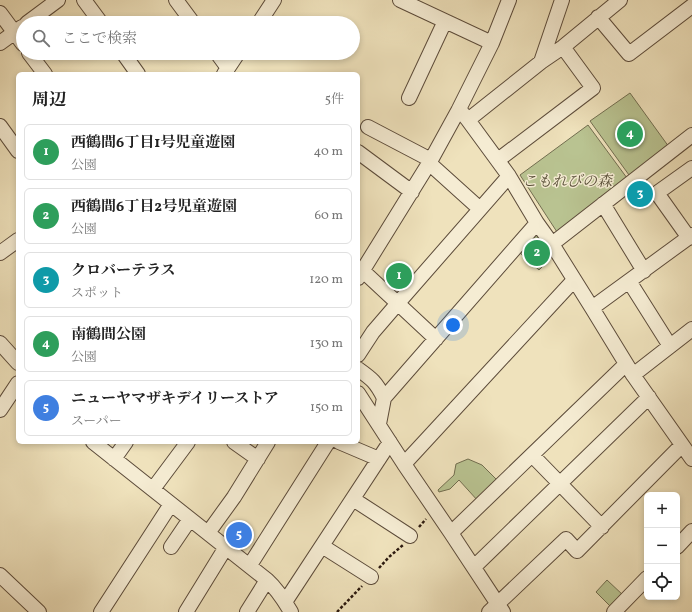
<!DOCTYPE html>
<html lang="ja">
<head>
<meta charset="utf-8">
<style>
	:root { --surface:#fff; --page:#f6f6f6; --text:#222; --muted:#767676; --line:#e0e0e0; --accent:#1a73e8 }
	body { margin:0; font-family:Vollkorn,"Noto Serif JP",serif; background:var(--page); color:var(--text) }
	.controls { position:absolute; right:12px; bottom:12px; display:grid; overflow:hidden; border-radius:6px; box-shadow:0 2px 6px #0003 }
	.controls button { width:36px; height:36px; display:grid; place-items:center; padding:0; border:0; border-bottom:1px solid var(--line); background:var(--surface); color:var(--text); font:20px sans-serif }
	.you { position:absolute; left:453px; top:325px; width:14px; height:14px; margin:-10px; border:3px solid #fff; border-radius:50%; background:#1a73e8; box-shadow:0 0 0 6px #1a73e833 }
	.badge { display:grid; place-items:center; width:26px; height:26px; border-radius:50%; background:var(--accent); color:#fff; font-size:13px; font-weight:700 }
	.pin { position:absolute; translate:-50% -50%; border:2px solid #fff; box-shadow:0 1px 4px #0006 }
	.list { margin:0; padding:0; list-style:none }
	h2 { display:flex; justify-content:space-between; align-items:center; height:52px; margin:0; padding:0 16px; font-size:17px }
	h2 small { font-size:13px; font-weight:400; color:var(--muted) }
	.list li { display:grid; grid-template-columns:26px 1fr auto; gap:12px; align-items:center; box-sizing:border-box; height:56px; margin:0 8px 8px; padding:0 8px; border:1px solid var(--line); border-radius:6px }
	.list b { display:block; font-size:15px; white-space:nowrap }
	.list p { margin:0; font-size:13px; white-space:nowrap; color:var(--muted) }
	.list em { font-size:13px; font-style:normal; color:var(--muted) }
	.icon { flex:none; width:22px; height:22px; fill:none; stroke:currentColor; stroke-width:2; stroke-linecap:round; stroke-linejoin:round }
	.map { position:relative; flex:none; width:692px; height:612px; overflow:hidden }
	.search { position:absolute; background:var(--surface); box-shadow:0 2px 6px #0003; left:16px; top:16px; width:344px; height:44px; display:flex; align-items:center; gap:10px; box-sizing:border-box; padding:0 14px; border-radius:22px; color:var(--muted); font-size:15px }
	.panel { position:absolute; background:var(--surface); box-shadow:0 2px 6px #0003; left:16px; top:72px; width:344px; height:372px; border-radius:6px }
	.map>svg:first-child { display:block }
</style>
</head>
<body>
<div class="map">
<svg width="692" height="612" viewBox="0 0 692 612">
	<rect width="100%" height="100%" fill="#efe2bc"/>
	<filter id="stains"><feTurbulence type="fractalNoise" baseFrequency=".005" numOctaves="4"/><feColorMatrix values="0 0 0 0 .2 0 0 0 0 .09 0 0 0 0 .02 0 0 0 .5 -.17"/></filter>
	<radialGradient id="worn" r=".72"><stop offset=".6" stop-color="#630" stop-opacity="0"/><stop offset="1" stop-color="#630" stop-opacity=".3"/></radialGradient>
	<path fill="#b9c391" stroke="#726e50" d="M630,93L669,147L629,175L590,121Z
		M588,125L627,178L557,232L520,175Z
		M533,234H540L554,255L539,270L519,252Z
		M398,264L412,277L403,289L398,287L387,276Z
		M468,459L482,465L498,481L478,501L459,480L450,489L439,492L438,490L454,475L456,464Z
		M607,580L624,596L613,609L596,592Z"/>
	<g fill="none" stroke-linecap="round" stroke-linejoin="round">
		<g stroke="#5c4b3a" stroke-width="16">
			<path id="minor" d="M84,0L101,23
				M176,0L193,23
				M400,0L492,43
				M0,13L23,44
				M598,17L629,54L692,6
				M27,23L58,0
				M259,23L274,0
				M0,43L22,27
				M29,53L45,74
				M123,53L138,74
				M217,53L228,68
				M541,62L562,0
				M224,74L238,53
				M409,98L445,21
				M459,109L468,120L509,176L537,223L552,244L592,308L633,375L692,459
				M468,120L541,62L563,47L620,0
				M0,126L18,151
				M368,127L431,160
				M358,152L412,192
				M498,160L593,88L563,47
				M429,163L480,209
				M603,204L644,271
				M689,238L657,193L692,168
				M552,244L692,135
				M0,253L18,240
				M363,271L436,339
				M358,278L431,160L459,109L492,43L509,0
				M629,281L670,346
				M592,308L692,235
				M0,343L18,363
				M358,355L373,332L398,303L509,176
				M358,369C372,379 376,382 384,398
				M633,375L692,329
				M358,393L404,464L451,533L503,612
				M0,410L18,383
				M379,424L384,398L537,223
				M93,442L267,580C277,589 284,600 291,612
				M234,442L258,459
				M339,442L379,459
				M532,455L602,527
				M114,459L126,442
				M404,464L574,280
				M153,489L188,442
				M353,499L410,536
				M208,533L234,497L268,442
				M451,533L626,364
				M322,546L371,577
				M171,547L190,519
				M677,547L692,531
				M250,565L328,442
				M474,567L649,397
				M0,575L39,612
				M285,602L390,442
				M101,612L171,504
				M186,612L226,547
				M247,612L267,580
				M489,612L566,539L577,551L682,445
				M614,612L647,578"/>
		</g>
		<path stroke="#2b190f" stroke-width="2.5" stroke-dasharray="3 2" stroke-linecap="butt" d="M419,527L426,519
			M379,568L389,557L403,545
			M337,612L362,586"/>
		<use href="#minor" stroke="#f5ecd3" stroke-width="14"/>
	</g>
	<g text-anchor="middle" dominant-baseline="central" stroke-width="3" stroke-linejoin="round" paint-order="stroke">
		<g font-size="15" font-style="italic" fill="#564c36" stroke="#f5ecd3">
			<text x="567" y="182">こもれびの森</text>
		</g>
	</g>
	<rect width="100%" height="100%" filter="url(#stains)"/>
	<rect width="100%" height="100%" fill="url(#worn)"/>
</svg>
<div class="controls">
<button>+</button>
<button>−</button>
<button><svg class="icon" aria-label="locate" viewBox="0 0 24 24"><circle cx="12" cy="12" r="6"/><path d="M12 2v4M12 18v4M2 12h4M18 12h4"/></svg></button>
</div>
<div class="you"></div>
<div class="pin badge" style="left:399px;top:276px;background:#2e9e5b">1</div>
<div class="pin badge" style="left:537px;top:253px;background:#2e9e5b">2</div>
<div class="pin badge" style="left:640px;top:194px;background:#0f9aa8">3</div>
<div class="pin badge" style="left:630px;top:134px;background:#2e9e5b">4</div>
<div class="pin badge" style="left:239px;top:535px;background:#3f7fe0">5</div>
<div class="search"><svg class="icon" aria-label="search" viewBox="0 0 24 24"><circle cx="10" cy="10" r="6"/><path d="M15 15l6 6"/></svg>ここで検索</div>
<section class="panel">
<h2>周辺<small>5件</small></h2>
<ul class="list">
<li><span class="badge" style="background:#2e9e5b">1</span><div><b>西鶴間6丁目1号児童遊園</b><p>公園</p></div><em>40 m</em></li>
<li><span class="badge" style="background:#2e9e5b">2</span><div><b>西鶴間6丁目2号児童遊園</b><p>公園</p></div><em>60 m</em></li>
<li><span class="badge" style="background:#0f9aa8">3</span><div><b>クロバーテラス</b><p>スポット</p></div><em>120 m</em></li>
<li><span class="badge" style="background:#2e9e5b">4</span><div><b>南鶴間公園</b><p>公園</p></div><em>130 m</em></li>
<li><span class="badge" style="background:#3f7fe0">5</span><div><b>ニューヤマザキデイリーストア</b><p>スーパー</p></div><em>150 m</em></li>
</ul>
</section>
</div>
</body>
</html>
